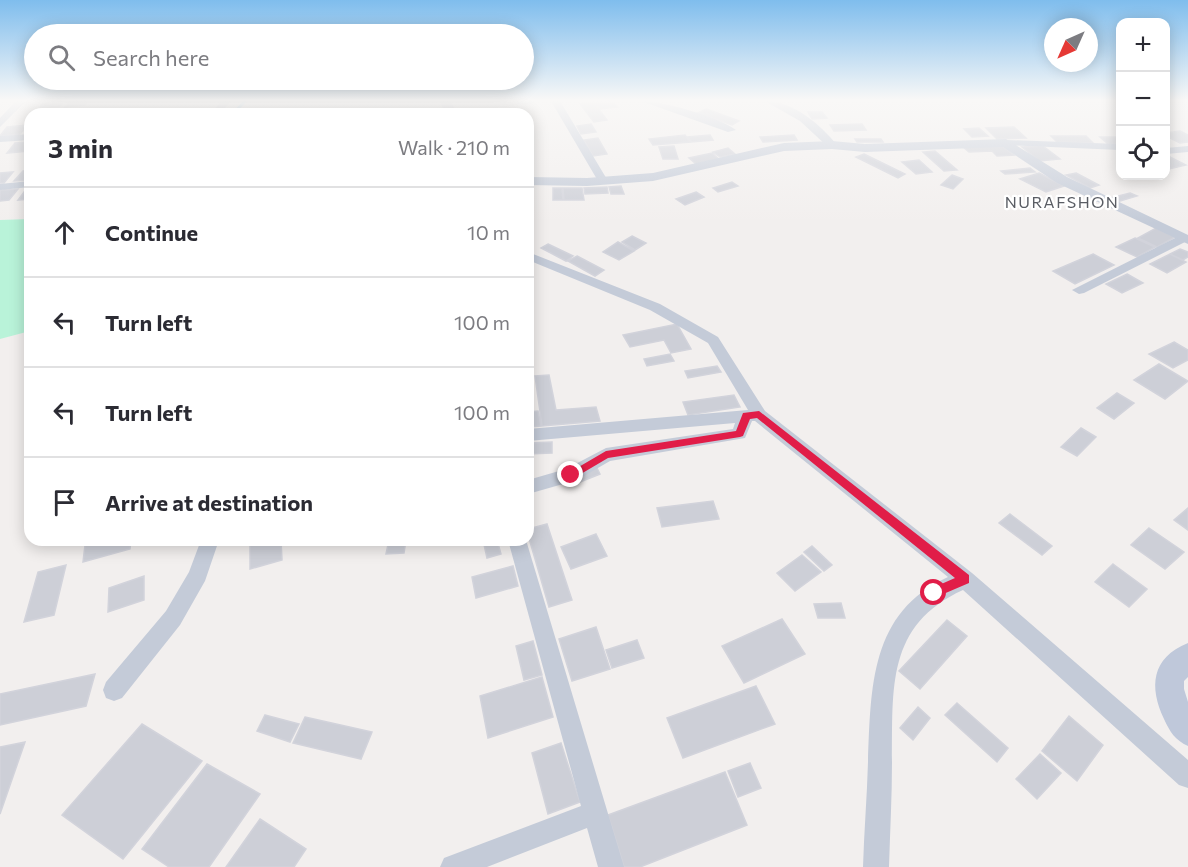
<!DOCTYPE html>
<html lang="en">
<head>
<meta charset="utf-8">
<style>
	:root { --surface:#fff; --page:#f2f2f3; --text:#2b2b33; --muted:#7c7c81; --line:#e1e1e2 }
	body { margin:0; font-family:Commissioner,sans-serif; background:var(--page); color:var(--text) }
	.controls { position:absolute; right:18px; top:18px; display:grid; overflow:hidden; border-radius:12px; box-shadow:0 3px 15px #0003 }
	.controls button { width:54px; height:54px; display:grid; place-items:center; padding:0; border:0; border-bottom:2px solid var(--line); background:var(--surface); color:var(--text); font:30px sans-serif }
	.compass { position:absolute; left:1044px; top:18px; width:54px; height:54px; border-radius:50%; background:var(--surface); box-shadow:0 3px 15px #0003; rotate:225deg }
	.stop { position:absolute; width:18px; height:18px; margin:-14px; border:4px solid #e11d48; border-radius:50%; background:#fff }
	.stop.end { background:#e11d48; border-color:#fff; box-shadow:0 2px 6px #0008 }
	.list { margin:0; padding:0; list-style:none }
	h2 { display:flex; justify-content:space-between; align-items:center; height:78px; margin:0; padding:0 24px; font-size:26px }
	h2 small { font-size:20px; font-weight:400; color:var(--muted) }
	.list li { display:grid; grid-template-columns:39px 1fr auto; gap:18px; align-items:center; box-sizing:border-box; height:90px; padding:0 24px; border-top:2px solid var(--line) }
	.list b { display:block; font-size:22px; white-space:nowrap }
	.list em { font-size:20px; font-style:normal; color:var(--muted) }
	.icon { flex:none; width:33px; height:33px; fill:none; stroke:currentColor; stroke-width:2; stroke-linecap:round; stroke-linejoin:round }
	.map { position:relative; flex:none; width:1188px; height:867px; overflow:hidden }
	.search { position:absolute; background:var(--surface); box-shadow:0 3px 15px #0003; left:24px; top:24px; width:510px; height:66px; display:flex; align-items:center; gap:15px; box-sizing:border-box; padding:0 21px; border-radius:33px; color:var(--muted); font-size:22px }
	.panel { position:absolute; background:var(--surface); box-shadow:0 3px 15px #0003; left:24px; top:108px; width:510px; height:438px; border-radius:18px }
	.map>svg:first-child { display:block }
</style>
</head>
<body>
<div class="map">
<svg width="1188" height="867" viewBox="0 0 1188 867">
	<rect width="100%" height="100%" fill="#f2efee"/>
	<path fill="#b9f3d9" d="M30,219V331L0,339V220Z"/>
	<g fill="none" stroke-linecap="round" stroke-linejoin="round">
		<path stroke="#81caf4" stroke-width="3" d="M233,114L245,101"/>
	</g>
	<path fill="#cdcfd7" stroke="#d2d3db" stroke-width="1.5" d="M45,101H64L59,107L39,108Z
		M70,101H88L85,105L65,107Z
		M612,101L617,107L600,109L594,102Z
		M593,102L607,120L594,122L580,104Z
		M706,109L739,121L732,125L698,113Z
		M808,112H822L827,118L812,119Z
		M591,124L596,132L581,134L577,126Z
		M862,124L866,130L834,131L830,125Z
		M28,125L20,134L0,136L7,127Z
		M1014,127L1026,138L997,139L986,128Z
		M979,128L988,136L972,137L964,129Z
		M1180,131L1188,135V142L1180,143L1166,136V133Z
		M685,135L690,142L653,145L649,139Z
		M710,135L713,140L691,142L688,137Z
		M794,135L797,140L763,142L760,137Z
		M1051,136H1086L1093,143L1057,142Z
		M1100,137H1117L1120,140V144H1108Z
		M598,138L607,154L593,156L584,140Z
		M855,139H881L883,142H857Z
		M30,142L29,151L7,153L15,143Z
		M1001,145L1014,155L997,156L992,151L969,152L963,147Z
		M674,146L678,159H663L659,147Z
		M1043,146L1060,159L1039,161L1022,147Z
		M728,148L735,154L720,157L713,152Z
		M935,151L957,170L944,171L923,152Z
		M712,153L719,159L696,164L689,158Z
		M864,154L905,174L898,178L856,157Z
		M1166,155L1186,165L1169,169L1166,167Z
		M919,160L932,172L916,174L902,162Z
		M1030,168L1035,172L1005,174L1001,171Z
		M30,170V180L14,181L23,171Z
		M13,172L4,183H0V173Z
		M1039,173L1064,186L1046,192L1020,179Z
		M1076,173L1099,185L1090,188L1066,175Z
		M952,175L963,179L953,189L941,185Z
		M732,182L738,186L718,192L713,188Z
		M621,186L624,194H611L609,187Z
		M607,187L608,193L585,194L584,188Z
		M27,188H30V199L18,200Z
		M553,188H562L563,200H553Z
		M563,188H582L584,200H564Z
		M18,189L9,200L0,201V190Z
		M696,192L704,197L685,205L676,199Z
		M1130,193L1137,196L1117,202L1110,198Z
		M1156,228L1175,237L1157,247L1138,238Z
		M632,236L646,243L635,250L622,242Z
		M1135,238L1155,247L1137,257L1116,247Z
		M618,242L634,251L619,260L603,252Z
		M548,244L573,256L566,261L541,248Z
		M1180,249L1188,252V257L1183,260L1170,254Z
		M1093,254L1114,265L1075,284L1053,271Z
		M1170,254L1186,262L1167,273L1150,264Z
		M577,256L604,270L595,276L568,261Z
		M1127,274L1143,283L1122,293L1106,284Z
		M677,324L691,349L671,353L664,340L630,347L623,335Z
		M1174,342L1188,350V360L1173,368L1149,354Z
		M670,354L674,361L647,366L644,359Z
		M1159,364L1188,381L1165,399L1134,380Z
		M717,366L721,372L688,378L685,371Z
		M549,375L556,410L596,407L600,421L542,426L535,376Z
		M1117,393L1134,403L1114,419L1097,408Z
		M734,395L740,407L688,415L683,402Z
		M538,411L541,426L528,427V412Z
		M1081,428L1096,437L1077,456L1061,447Z
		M552,442V453L528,454V443Z
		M597,468L600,474L580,482L577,475Z
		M713,501L719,519L662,527L657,508Z
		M1188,508V530L1174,520Z
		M1010,514L1052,546L1042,555L999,523Z
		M547,524L572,600L549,607L528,535V529Z
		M1149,528L1184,552L1165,569L1131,545Z
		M596,534L607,556L571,569L561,547Z
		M103,540H131L130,549L83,562L85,545Z
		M250,540H281L282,560L250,569Z
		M389,540H406L404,553L386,554Z
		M483,540H497L501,554L487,558Z
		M812,546L832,565L824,571L804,552Z
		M802,555L821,572L795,591L777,573Z
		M1113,564L1147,589L1129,607L1095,582Z
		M66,565L54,615L24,622L38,572Z
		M513,566L518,586L476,598L472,577Z
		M144,576V600L108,612L109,588Z
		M841,603L845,618H818L814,604Z
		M782,619L805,654L744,683L722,646Z
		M947,620L967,636L920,689L899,671Z
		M596,627L610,669L572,681L559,639Z
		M637,640L644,658L612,668L606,650Z
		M533,641L542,675L524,680L516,646Z
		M95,674L86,706L0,725V694Z
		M542,677L553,717L488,738L480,696Z
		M756,686L775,724L683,758L667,718Z
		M957,703L1008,748L997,762L945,715Z
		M918,707L930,718L913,740L900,728Z
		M265,715L299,724L290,742L257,731Z
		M1069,716L1103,745L1077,781L1042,751Z
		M305,717L372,732L361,759L293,743Z
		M142,724L202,761L123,859L62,815Z
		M25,742L0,814V747Z
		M561,743L580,802L548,814L532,753Z
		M1040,754L1061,773L1037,799L1016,779Z
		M750,763L761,788L738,797L728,771Z
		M207,764L260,794L209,867H169L142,849Z
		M725,772L747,825L640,867H624L608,815Z
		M260,819L306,849L294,867H226Z"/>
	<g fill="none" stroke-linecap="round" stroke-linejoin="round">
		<path fill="#c4cbd8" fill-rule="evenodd" d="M16,101H26L0,127V118Z
			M222,101H231L220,114H210Z
			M511,101H538C532,105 517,105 511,101Z
			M551,101H560L608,181L607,183L603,184L598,181Z
			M641,101C663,101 719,117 736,130L728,132Z
			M765,101C793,101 820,124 837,145L828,147L800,121Z
			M30,134V140L0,142V136Z
			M1006,140L1120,144V150L1002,145L1001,143Z
			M1188,146V152L1166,154V148Z
			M30,181V187L0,190V184Z
			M1183,234L1187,235V241L1084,293L1079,294L1072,290Z
			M528,252L660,304L718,337L765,411L972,573L1188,760V788L1179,785L963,590C886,625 893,688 892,762C892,797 890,832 889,867H863C864,832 867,797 868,762C871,687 870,612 948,577L755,421H752L745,438L610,461L577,480L528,494V480L566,469L606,448L733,429L735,423L528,441V429L748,410L708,343L650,310L528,260Z
			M201,540H219L205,581L180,625L122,698L114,701L106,698L103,690L106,682L166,611L189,572Z
			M508,540H526L624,867H598L587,828L487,867H440L444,858L581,806Z"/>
		<path fill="#c4cbd8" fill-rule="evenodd" d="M440,101H451L457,114H445Z
			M1006,139L1067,177L1188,235V244L1057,183L1003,147L865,152L832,149L784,151L653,181L587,186L528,185V177L587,178L653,173L784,143L832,141L865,144Z"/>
		<path fill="#bfc8da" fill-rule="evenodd" d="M1188,643V677L1184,681V689L1188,702V746C1175,740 1170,732 1164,719C1149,687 1151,658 1188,643Z"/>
	</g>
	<linearGradient id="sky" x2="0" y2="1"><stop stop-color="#7fbded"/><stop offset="0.45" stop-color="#f9f8f7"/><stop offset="1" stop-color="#f9f8f7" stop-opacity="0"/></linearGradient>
	<rect width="1188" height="223" fill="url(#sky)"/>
	<path fill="#e11d48" d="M759,411L969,575V583L934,598L930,597V589L955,578L757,418L750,419L743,436L740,437L608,458L574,478H567L565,475L606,451L736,431L743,413Z"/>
	<g text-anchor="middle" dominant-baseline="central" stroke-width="4.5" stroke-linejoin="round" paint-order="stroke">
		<g font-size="16" letter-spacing="1.5" fill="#5a5d64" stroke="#fff">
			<text x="1062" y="201">NURAFSHON</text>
		</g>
	</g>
</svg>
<div class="controls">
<button>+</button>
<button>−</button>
<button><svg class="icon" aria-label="locate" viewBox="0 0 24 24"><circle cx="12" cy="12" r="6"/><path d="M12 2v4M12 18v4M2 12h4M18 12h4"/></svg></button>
</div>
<svg class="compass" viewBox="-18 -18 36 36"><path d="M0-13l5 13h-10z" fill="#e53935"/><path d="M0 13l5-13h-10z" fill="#7c7c81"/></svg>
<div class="stop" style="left:934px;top:593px"></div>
<div class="stop end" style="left:571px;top:475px"></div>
<div class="search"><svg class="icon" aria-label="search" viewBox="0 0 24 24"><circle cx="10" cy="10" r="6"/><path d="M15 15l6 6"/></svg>Search here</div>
<section class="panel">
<h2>3 min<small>Walk · 210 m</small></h2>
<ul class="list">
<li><svg class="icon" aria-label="ahead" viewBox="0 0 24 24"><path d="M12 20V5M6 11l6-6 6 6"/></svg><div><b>Continue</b></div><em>10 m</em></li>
<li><svg class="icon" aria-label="left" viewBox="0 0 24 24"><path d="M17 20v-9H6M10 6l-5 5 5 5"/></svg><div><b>Turn left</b></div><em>100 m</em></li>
<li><svg class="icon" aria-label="left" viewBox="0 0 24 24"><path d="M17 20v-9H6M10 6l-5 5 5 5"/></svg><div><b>Turn left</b></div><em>100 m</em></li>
<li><svg class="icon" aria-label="arrive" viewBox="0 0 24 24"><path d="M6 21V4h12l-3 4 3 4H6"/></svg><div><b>Arrive at destination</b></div></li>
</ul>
</section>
</div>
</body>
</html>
